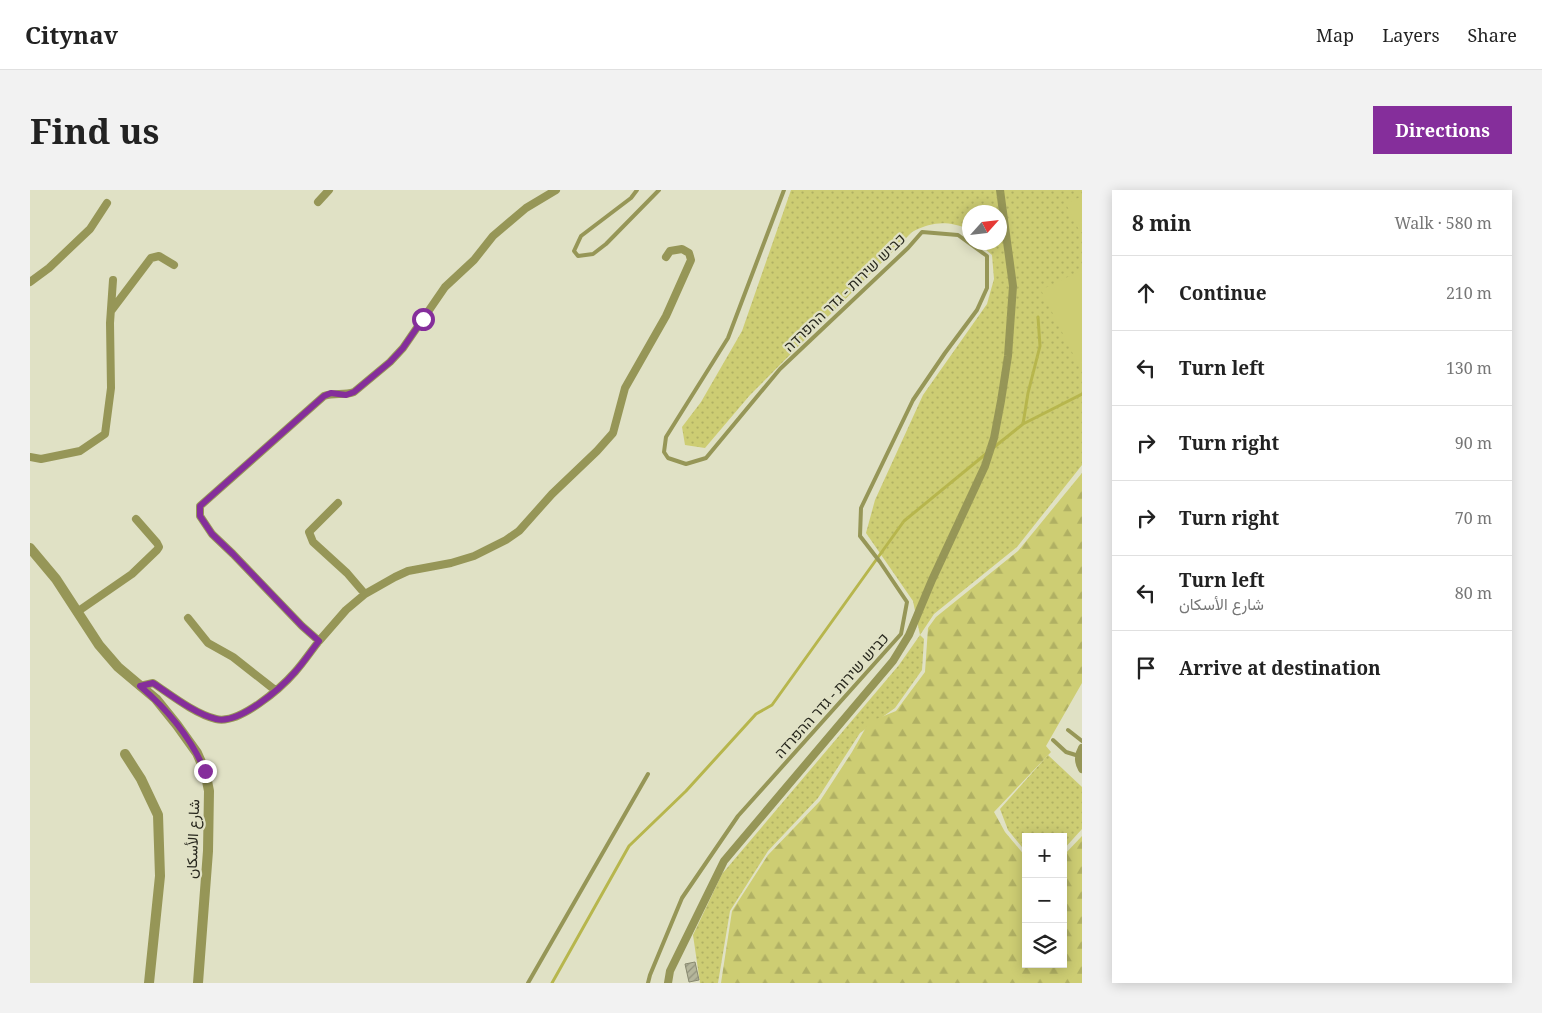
<!DOCTYPE html>
<html lang="en">
<head>
<meta charset="utf-8">
<style>
	:root { --surface:#fff; --page:#f2f2f2; --text:#222; --muted:#767676; --line:#e0e0e0; --accent:#852e9b }
	body { margin:0; font-family:"Noto Serif",Vazirmatn,Heebo,serif; background:var(--page); color:var(--text) }
	.controls { position:absolute; right:15px; bottom:15px; display:grid; overflow:hidden; border-radius:0px; box-shadow:0 2px 12px #0003 }
	.controls button { width:45px; height:45px; display:grid; place-items:center; padding:0; border:0; border-bottom:1px solid var(--line); background:var(--surface); color:var(--text); font:25px sans-serif }
	.compass { position:absolute; left:932px; top:15px; width:45px; height:45px; border-radius:50%; background:var(--surface); box-shadow:0 2px 12px #0003; rotate:63deg }
	.stop { position:absolute; width:15px; height:15px; margin:-11px; border:4px solid #852e9b; border-radius:50%; background:#fff }
	.stop.end { background:#852e9b; border-color:#fff; box-shadow:0 1px 5px #0008 }
	.list { margin:0; padding:0; list-style:none }
	h2 { display:flex; justify-content:space-between; align-items:center; height:65px; margin:0; padding:0 20px; font-size:21px }
	h2 small { font-size:16px; font-weight:400; color:var(--muted) }
	.list li { display:grid; grid-template-columns:32px 1fr auto; gap:15px; align-items:center; box-sizing:border-box; height:75px; padding:0 20px; border-top:1px solid var(--line) }
	.list b { display:block; font-size:19px; white-space:nowrap }
	.list p { margin:0; font-size:16px; white-space:nowrap; color:var(--muted) }
	.list em { font-size:16px; font-style:normal; color:var(--muted) }
	.icon { flex:none; width:28px; height:28px; fill:none; stroke:currentColor; stroke-width:2; stroke-linecap:round; stroke-linejoin:round }
	.map { position:relative; flex:none; width:1052px; height:793px; overflow:hidden; border-radius:0px }
	header { display:flex; align-items:center; gap:30px; box-sizing:border-box; height:70px; padding:0 25px; background:var(--surface); border-bottom:1px solid var(--line) }
	header strong { font-size:24px }
	nav { display:flex; gap:28px; margin-inline-start:auto; font-size:18px }
	.intro { display:flex; align-items:center; justify-content:space-between; box-sizing:border-box; height:120px; padding:0 30px }
	h1 { margin:0; font-size:35px }
	.button { padding:12px 22px; border-radius:0px; background:var(--accent); color:#fff; font-size:18px; font-weight:700 }
	main { display:flex; gap:30px; padding:0 30px }
	aside { flex:1; background:var(--surface); border-radius:0px; box-shadow:0 2px 12px #0003 }
	.map>svg:first-child { display:block }
</style>
</head>
<body>
<header>
<strong>Citynav</strong>
<nav><a>Map</a><a>Layers</a><a>Share</a></nav>
</header>
<div class="intro"><h1>Find us</h1><a class="button">Directions</a></div>
<main>
<div class="map">
<svg width="1052" height="793" viewBox="0 0 1052 793">
	<defs>
		<pattern id="green-dots" width="8" height="8" patternUnits="userSpaceOnUse" patternTransform="scale(1.25)"><rect width="8" height="8" fill="#cdcd73"/><path d="M2 2h.1M6 6h.1" fill="none" stroke="#b0b063" stroke-width="1.8" stroke-linecap="round"/></pattern>
		<pattern id="forest-firs" width="22" height="20" patternUnits="userSpaceOnUse" patternTransform="scale(1.25)"><rect width="22" height="20" fill="#cdcd73"/><path d="M5 1l3.5 6h-7zM16 11l3.5 6h-7z" fill="#b0b063"/></pattern>
		<pattern id="building-hatch" width="6" height="6" patternUnits="userSpaceOnUse" patternTransform="scale(1.25)"><rect width="6" height="6" fill="#b5b69b"/><path d="M-1 1l2-2M0 6l6-6M5 7l2-2" fill="none" stroke="#93947e"/></pattern>
	</defs>
	<rect width="100%" height="100%" fill="#e0e1c5"/>
	<path fill="url(#green-dots)" d="M761,0H1052V275L987,357L904,424L890,445L894,449L892,480L865,518L830,543L788,608L738,661L700,721L688,793H670L663,745L692,684L869,475L890,445L883,411L836,343L845,310L893,205L957,114L964,89L962,65L948,53L969,52V22H939V39C917,31 904,31 882,42L720,205L675,258L655,255L652,237L671,212L712,141Z
		M1018,565L1052,597V639L1033,660V647H996V662L978,640L970,619Z"/>
	<path fill="url(#forest-firs)" d="M1052,283V493L1016,556L1021,562L964,622L975,642L996,667V774H1033V666L1052,646V793H691L702,721L738,665L790,611L822,562L839,532L866,521L895,482L898,438L906,427L988,361Z"/>
	<path fill="#cdcd73" d="M1052,6V42H1050L1036,14Z
		M1052,80V182L1011,100Z"/>
	<g fill="none" stroke-linecap="round" stroke-linejoin="round">
		<path stroke="#b7b64d" stroke-width="3" d="M993,234L1052,204
			M963,258L993,234L998,203L1010,156L1008,127
			M522,793L599,656L656,601L726,524L742,515L874,331L957,263"/>
	</g>
	<path fill="url(#building-hatch)" stroke="#88896f" d="M665,772L669,790L659,792L655,774Z"/>
	<g fill="none" stroke-linecap="round" stroke-linejoin="round">
		<path stroke="#969657" stroke-width="4" d="M607,0L601,8L551,46L544,61L548,66L563,64L576,54L629,0
			M1038,540L1052,551
			M1023,550L1036,562L1049,566
			M498,793L618,584
			M618,793L620,785L652,708L708,626L871,444L877,412L850,372L830,346L831,318L883,210L915,163L947,120L957,98V66L928,45L892,42L878,58L750,179L676,268L656,274L638,268L634,262L636,247L698,148L754,0"/>
		<path stroke="#969657" stroke-width="8" d="M288,12L299,0
			M0,92L19,78L60,39L77,13
			M81,121L121,68L129,66L144,75
			M0,267L11,269L50,261L75,244L81,198L80,133L83,90
			M308,313L279,342L283,352L317,383L335,404
			M47,422L102,384L127,360L129,357L127,353L106,329
			M158,428L178,453L203,467L245,500
			M289,451L316,420L335,404L365,387L378,381L421,373L444,366L476,350L489,341L522,304L567,261L583,243L595,198L636,126L661,70L659,63L652,59L640,61L636,67
			M110,496L123,493C141,505 165,524 186,529C209,535 251,498 265,482C274,472 281,461 289,451L272,436L203,364L182,344L170,326V316L294,206C304,202 314,206 324,202L360,172L373,158L415,97L444,70L463,46L496,18L526,0
			M1052,558C1048,565 1048,572 1052,579
			M638,793L640,781L694,671L863,471L879,445L902,390L955,276L964,248L971,211L978,166L983,96L970,0"/>
		<path stroke="#969657" stroke-width="10" d="M0,358L26,389L69,455L88,477L126,509L147,535L167,563L175,581L179,601L178,661L168,793
			M95,564L111,589L128,625L130,686L119,793"/>
	</g>
	<g fill="none" stroke-linecap="round" stroke-linejoin="round">
		<path stroke="#852e9b" stroke-width="6" d="M175,581C161,548 137,519 110,496L123,493C141,505 165,524 186,529C209,535 251,498 265,482C274,472 281,461 289,451L272,436L203,364L182,344L170,326V316L294,206L301,203L316,205L324,202L360,172L373,158L393,129"/>
	</g>
	<g text-anchor="middle" dominant-baseline="central" stroke-width="4.5" stroke-linejoin="round" paint-order="stroke">
		<g font-size="15" fill="#27271d" stroke="#e0e1c5">
			<text transform="translate(814 102) rotate(-44)">כביש שירות - גדר ההפרדה</text>
			<text transform="translate(801 505) rotate(-48)">כביש שירות - גדר ההפרדה</text>
			<text transform="translate(162 649) rotate(-88)">شارع الأسكان</text>
		</g>
	</g>
</svg>
<div class="controls">
<button>+</button>
<button>−</button>
<button><svg class="icon" aria-label="layers" viewBox="0 0 24 24"><path d="M12 4l9 5-9 5-9-5zM3 14l9 5 9-5"/></svg></button>
</div>
<svg class="compass" viewBox="-18 -18 36 36"><path d="M0-13l5 13h-10z" fill="#e53935"/><path d="M0 13l5-13h-10z" fill="#767676"/></svg>
<div class="stop" style="left:393px;top:129px"></div>
<div class="stop end" style="left:175px;top:581px"></div>
</div>
<aside>
<h2>8 min<small>Walk · 580 m</small></h2>
<ul class="list">
<li><svg class="icon" aria-label="ahead" viewBox="0 0 24 24"><path d="M12 20V5M6 11l6-6 6 6"/></svg><div><b>Continue</b></div><em>210 m</em></li>
<li><svg class="icon" aria-label="left" viewBox="0 0 24 24"><path d="M17 20v-9H6M10 6l-5 5 5 5"/></svg><div><b>Turn left</b></div><em>130 m</em></li>
<li><svg class="icon" aria-label="right" viewBox="0 0 24 24"><path d="M7 20v-9h11M14 6l5 5-5 5"/></svg><div><b>Turn right</b></div><em>90 m</em></li>
<li><svg class="icon" aria-label="right" viewBox="0 0 24 24"><path d="M7 20v-9h11M14 6l5 5-5 5"/></svg><div><b>Turn right</b></div><em>70 m</em></li>
<li><svg class="icon" aria-label="left" viewBox="0 0 24 24"><path d="M17 20v-9H6M10 6l-5 5 5 5"/></svg><div><b>Turn left</b><p>شارع الأسكان</p></div><em>80 m</em></li>
<li><svg class="icon" aria-label="arrive" viewBox="0 0 24 24"><path d="M6 21V4h12l-3 4 3 4H6"/></svg><div><b>Arrive at destination</b></div></li>
</ul>
</aside>
</main>
</body>
</html>
